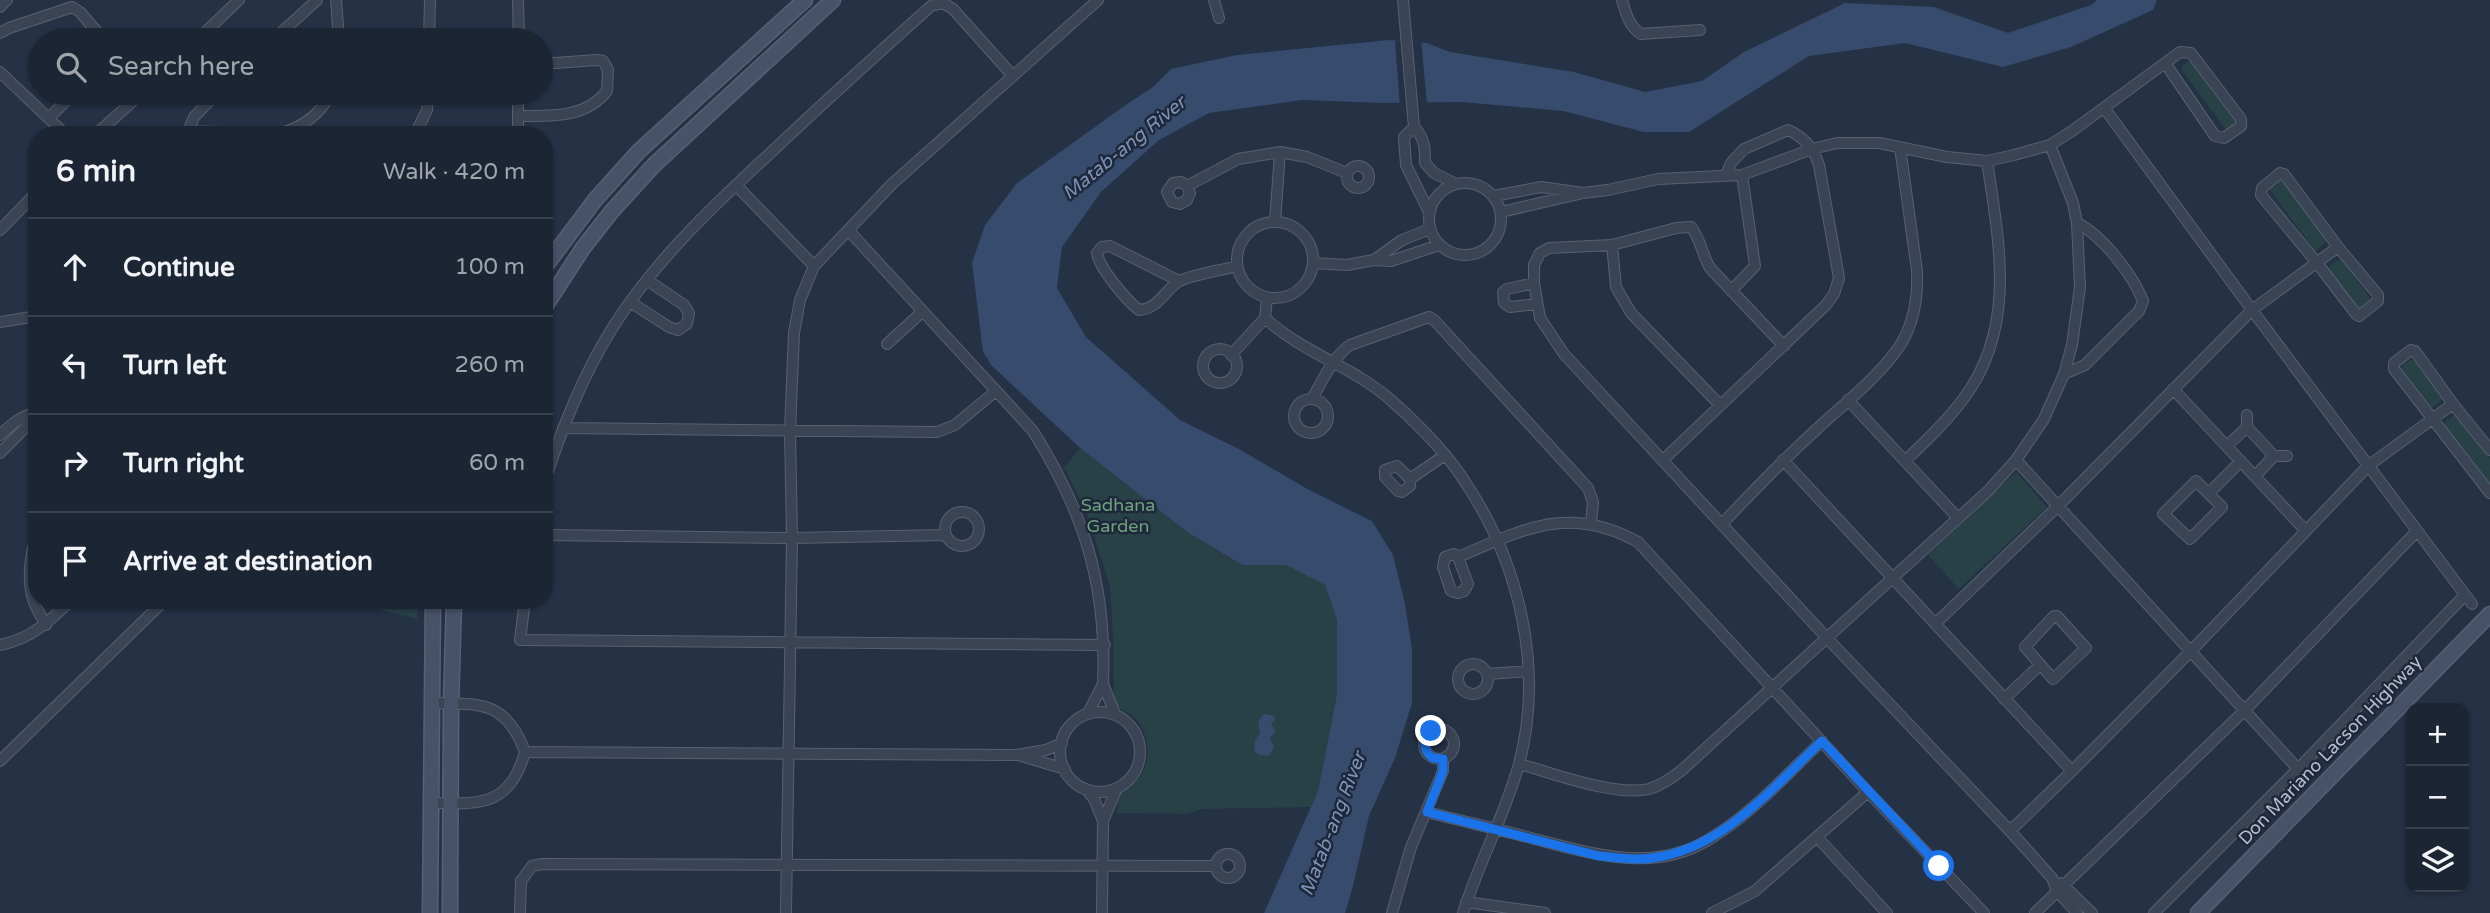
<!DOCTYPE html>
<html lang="en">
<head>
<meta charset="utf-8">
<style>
	:root { --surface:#1c2534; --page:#293140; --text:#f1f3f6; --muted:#a0a5ac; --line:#3a424f }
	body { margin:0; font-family:"Varela Round",sans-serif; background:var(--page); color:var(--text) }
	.controls { position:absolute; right:21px; bottom:21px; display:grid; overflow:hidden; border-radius:14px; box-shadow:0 2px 5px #0004 }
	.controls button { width:63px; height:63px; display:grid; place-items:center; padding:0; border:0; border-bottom:2px solid var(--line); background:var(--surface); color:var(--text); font:35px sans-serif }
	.stop { position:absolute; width:21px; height:21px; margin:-16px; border:5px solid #1a73e8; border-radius:50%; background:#fff }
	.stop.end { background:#1a73e8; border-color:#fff; box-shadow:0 2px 7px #0008 }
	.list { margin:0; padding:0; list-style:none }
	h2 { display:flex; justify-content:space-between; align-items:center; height:91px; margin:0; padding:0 28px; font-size:30px }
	h2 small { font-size:23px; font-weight:400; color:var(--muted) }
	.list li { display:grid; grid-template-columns:46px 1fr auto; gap:21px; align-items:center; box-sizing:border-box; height:98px; padding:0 28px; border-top:2px solid var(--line) }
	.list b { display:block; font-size:26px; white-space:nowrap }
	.list em { font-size:23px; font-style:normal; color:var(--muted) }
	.icon { flex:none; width:38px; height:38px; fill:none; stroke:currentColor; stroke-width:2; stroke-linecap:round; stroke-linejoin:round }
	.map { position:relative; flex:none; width:2490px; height:913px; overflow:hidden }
	.search { position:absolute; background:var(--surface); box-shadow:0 2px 5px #0004; left:28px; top:28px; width:525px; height:77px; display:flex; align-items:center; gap:18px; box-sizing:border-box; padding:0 24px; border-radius:38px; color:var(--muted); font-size:26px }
	.panel { position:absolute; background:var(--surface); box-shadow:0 2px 5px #0004; left:28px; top:126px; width:525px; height:483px; border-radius:28px }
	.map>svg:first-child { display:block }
</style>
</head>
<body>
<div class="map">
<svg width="2490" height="913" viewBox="0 0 2490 913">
	<rect width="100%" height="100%" fill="#253145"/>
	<path fill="#274146" d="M2193,59L2238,120L2226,130L2181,69L2183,65Z
		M2282,180L2327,241L2315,251L2270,190L2272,185Z
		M2341,259L2371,299L2359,309L2328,269L2331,264Z
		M2414,358L2444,398L2432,408L2401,368L2404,364Z
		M2456,415L2490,459V485L2444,425L2446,420Z
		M1080,448L1187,532L1241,565H1286L1325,585L1337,620V694L1318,791L1311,807L1202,809L1187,814L1117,813L1119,794C1124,789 1132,785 1137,780C1153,762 1150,733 1134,717C1128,712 1120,709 1114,705L1113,638L1110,586L1086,511L1064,468Z
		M2016,472L2047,507L1959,589L1928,555Z
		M340,600H419L417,619Z"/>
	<path fill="#374b6d" d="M2097,0H2157L2153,10L2071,47L2003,67L1905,43L1809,56L1689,132H1644L1563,111L1462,102L1382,103L1302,100L1209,113L1159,140L1101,192L1062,247L1057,288L1086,337L1180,420L1239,449L1311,491L1372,521L1393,555L1405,604L1412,649V703L1395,758L1369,816L1353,886L1345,913H1264L1318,791L1337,694V620L1325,585L1286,565H1242L1187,532L1080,448L992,366L983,352L972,263L985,225L1017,183L1127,104L1153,87L1171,69L1237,55L1389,40L1427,43L1450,52L1574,72L1645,92L1702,81L1744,52L1845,3L1934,7L2008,33L2091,5Z
		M1265,714L1274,716L1275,720L1271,724L1276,732L1270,738L1274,747L1269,756L1259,755L1255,752C1253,743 1255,739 1260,733C1258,725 1257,719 1265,714Z"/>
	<path fill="#253145" d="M1421,39L1427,105L1400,107L1395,41Z"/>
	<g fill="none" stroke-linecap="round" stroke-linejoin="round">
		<g stroke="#586172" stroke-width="12">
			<path id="street" d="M336,0L339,40
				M518,0L519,40
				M1214,0L1219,18
				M1403,0L1414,127C1425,139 1425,148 1425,163L1434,173L1456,184
				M1622,0C1626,14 1629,26 1641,34L1700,30
				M0,7L7,0
				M0,33L9,28L72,7L80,12L104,40
				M197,40L239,0
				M273,40L317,0
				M429,40L430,0
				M0,72L66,135
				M2105,109L2252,310L2472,604
				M518,116C550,116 585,119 607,91L608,70L603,61L597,60L541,64
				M49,118L74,93
				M1414,127L1404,137L1406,165L1429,212
				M187,131L279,134C303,127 320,115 331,93
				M187,134L194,117L217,93
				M95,135L142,93
				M415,135L427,110L428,93
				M518,135V93
				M1347 177a11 11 0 1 1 22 0a11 11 0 1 1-22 0Z
				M2280,173L2284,174L2338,247L2378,295V301L2359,316L2356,314L2317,263L2261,195L2262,188Z
				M1429 219a36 36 0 1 1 72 0a36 36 0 1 1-72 0Z
				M736,185L814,266
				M1187,186L1190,193L1187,200L1180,204L1172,202L1167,192L1173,183L1181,182L1187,186L1238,159L1280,152
				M1494,196L1541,187L1583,193L1608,190L1658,179L1742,175L1812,149L1837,143H1879L1947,157L1987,161L2014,155L2050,145L2072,131L2180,52L2191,53L2241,119V126L2224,138L2215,136L2165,63
				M1501,212L1579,194
				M1275,222L1280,152L1307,157L1347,173
				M1237 260a38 38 0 1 1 76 0a38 38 0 1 1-76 0Z
				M0,230L37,192
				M849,231L1033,431C1085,514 1107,586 1103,684
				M1612,245L1616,287L1631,313L1720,405
				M1374,260L1402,240L1430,229
				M1313,263L1347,265L1374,260L1391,261L1439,245
				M1179,281L1110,246L1102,247L1097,253C1099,268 1127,301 1139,310C1158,309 1164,291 1178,282C1189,275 1224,270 1237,266
				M1534,283L1507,289L1503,292L1504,303L1510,307L1537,304
				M1731,291L1755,266L1742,175
				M630,302L669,327L678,330L687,324L689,313L684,305L647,280
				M1265,318C1302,353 1355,367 1393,402C1420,426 1448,454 1467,485C1520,565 1544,670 1519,764C1505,815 1479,862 1463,913
				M0,322L37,316
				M887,344L922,312
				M1784,346L1710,268C1702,255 1701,239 1691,227L1676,228L1612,245L1549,248L1540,253L1534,265V283L1540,318L1564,354L1826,637L2010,831L2052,878L2057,891L2077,913
				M1203 366a17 17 0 1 1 34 0a17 17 0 1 1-34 0Z
				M1231,355L1265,318L1267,297
				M2064,374L2085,365L2139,311L2143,301C2133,275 2102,235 2077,223
				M2173,389L2306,531
				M1312,399C1323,380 1332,358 1350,345L1429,317L1435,321L1588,488L1593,502L1591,524
				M1294 416a17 17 0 1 1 34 0a17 17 0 1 1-34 0Z
				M1848,400L1958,518
				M2247,427V415
				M563,428L937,432L955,425L996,391
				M0,435C11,425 21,415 37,413
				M2227,446L2247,427L2274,456L2255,476
				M2490,450L2453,404L2415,351L2411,350L2394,363V369L2490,493
				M0,453L37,416
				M2274,456H2287
				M1663,460L1826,305L1834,294L1839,278L1819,165C1814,149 1804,137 1788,130L1744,149L1731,163L1726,175
				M1783,460L2072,771
				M1906,460C1926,441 1947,421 1964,398C2017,327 1999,242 1987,161
				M2016,460L2298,769
				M1410,479L1397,466L1385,470V477L1398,491L1402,492L1410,486V479L1445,455
				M2196,481L2222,507L2190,539L2163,514Z
				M544,483C562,429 582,376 613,327C654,262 710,209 766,157C820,106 875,56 931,6L943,3L953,9L1012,75
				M2209,493L2241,461
				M945 529a17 17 0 1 1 34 0a17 17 0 1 1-34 0Z
				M1722,524C1753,491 1784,459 1818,428C1846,402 1880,376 1901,344C1914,322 1918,295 1917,271L1900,147
				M37,535C30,553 27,580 33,599C35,607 41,616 46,625
				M544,535L792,538L945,535
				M1458,557L1468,584L1464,591L1458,593L1451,591L1443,567L1445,557L1454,554L1458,557C1524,529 1569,504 1638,542L1868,792L1984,913
				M525,600L520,640L1105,645
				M2054,616H2057L2086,648L2053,679L2025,647Z
				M1935,624L2057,507L2252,310L2338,247
				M0,645C31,639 50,621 71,600
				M1458 679a15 15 0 1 1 30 0a15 15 0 1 1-30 0Z
				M1488,674L1528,671
				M2004,699L2039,666
				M432,703C480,704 506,700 525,752C510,806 481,804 432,803
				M1060 752a40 40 0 1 1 80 0a40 40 0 1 1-80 0Z
				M1088,713L1103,684L1115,714
				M1424 744a15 15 0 1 1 30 0a15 15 0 1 1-30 0Z
				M525,752L1017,755L1046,750L1062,743
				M1021,756L1065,769
				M0,761L165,600
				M1519,764C1553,773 1615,797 1649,789C1662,785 1672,778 1682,770L1988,491L2016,460L2044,419L2064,374L2072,345L2080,287L2077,223L2073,203L2050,145
				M1086,789L1094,799L1103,821L1117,788
				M1427,812C1462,821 1497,829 1531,838C1590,853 1652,874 1708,840C1751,815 1786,775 1822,741
				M2010,831L2072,771L2191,651L2368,466L2453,404
				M1817,837L1887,913
				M1216 866a12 12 0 1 1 24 0a12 12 0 1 1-24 0Z
				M2061,883L2092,913
				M1466,902L1545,913
				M520,913L521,881L532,866L542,864L1216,866
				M786,913L792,538L790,431L794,333L800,300L814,266L892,184L1098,0
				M1102,913L1103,821
				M1392,913L1411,847L1443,771V759
				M1712,913L1755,891L1868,792
				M2035,913L2245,710L2417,531
				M2154,913L2298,769L2465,595"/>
		</g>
		<g stroke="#586172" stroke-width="17">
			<path id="secondary" d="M544,268L595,200L639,151L805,0
				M544,308L583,248L612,211L654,165L833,0
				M430,913L433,600
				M450,913L451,704L454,600
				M2198,913L2490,614"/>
		</g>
		<use href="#street" stroke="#3a4455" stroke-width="10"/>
		<use href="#secondary" stroke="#475268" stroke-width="14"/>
	</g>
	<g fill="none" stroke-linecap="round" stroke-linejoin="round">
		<path stroke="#1a73e8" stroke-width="9" d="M1431,731C1422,740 1423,751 1433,758L1443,759V771L1427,812L1599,856C1616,857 1635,861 1652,858C1723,849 1772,788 1822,741L1939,866"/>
	</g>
	<g text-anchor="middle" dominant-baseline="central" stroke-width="5" stroke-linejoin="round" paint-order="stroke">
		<g font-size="18" fill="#6da17b" stroke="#1e283a">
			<text x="1118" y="505">Sadhana<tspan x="1118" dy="21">Garden</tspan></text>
		</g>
		<g font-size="18" fill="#b7bfce" stroke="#1e283a">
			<text transform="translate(2330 750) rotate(-46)">Don Mariano Lacson Highway</text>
		</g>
		<g font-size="19" font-style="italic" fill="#7c93b7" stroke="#1e283a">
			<text transform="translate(1124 148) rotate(-39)">Matab-ang River</text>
			<text transform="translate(1333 824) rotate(-69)">Matab-ang River</text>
		</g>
	</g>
</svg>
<div class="controls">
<button>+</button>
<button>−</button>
<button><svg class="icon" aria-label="layers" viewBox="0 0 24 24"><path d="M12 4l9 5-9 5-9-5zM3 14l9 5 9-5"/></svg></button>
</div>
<div class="stop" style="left:1939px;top:866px"></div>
<div class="stop end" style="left:1431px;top:731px"></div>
<div class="search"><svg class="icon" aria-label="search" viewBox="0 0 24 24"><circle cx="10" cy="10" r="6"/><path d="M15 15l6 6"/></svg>Search here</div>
<section class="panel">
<h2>6 min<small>Walk · 420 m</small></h2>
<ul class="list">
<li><svg class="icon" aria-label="ahead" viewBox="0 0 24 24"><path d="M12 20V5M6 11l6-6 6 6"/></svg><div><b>Continue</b></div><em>100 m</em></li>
<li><svg class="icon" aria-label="left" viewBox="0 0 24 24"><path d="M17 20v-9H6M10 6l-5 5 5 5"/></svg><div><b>Turn left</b></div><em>260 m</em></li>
<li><svg class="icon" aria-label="right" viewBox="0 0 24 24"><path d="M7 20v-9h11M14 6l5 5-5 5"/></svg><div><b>Turn right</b></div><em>60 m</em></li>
<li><svg class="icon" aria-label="arrive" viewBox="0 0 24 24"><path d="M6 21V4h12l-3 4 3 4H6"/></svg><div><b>Arrive at destination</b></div></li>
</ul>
</section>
</div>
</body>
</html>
